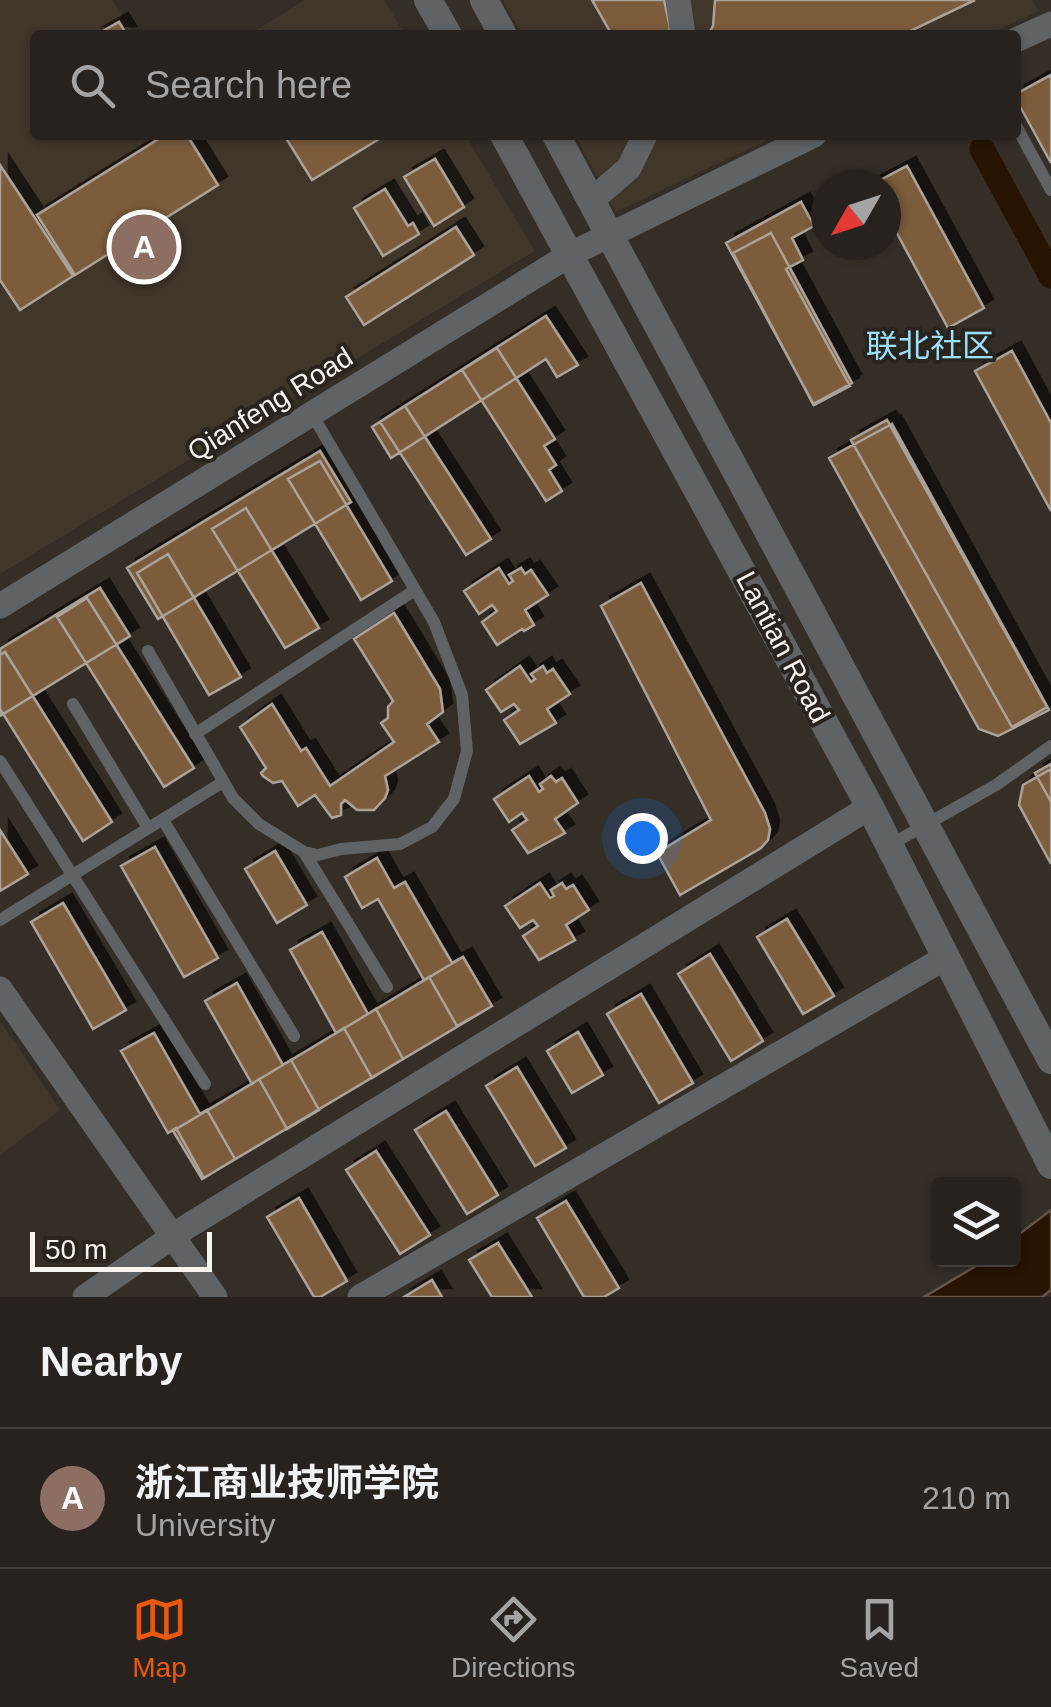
<!DOCTYPE html>
<html lang="en">
<head>
<meta charset="utf-8">
<style>
	:root { --surface:#27221d; --page:#2f2a26; --text:#f1f3f6; --muted:#a4a4a4; --line:#433f3b; --accent:#ea580c }
	body { margin:0; font-family:Arial,"Noto Sans SC",sans-serif; background:var(--page); color:var(--text) }
	.controls { position:absolute; right:30px; bottom:30px; display:grid; overflow:hidden; border-radius:10px; box-shadow:0 2px 8px #0004 }
	.controls button { width:90px; height:90px; display:grid; place-items:center; padding:0; border:0; border-bottom:2px solid var(--line); background:var(--surface); color:var(--text); font:50px sans-serif }
	.compass { position:absolute; left:811px; top:170px; width:90px; height:90px; border-radius:50%; background:var(--surface); box-shadow:0 2px 8px #0004; rotate:231deg }
	.scale { position:absolute; left:30px; bottom:25px; width:182px; box-sizing:border-box; padding-left:10px; border:5px solid #f7f3ef; border-top:0; font-size:28px; line-height:35px; white-space:nowrap; color:#f7f3ef; -webkit-text-stroke:8px #2a241e; paint-order:stroke }
	.you { position:absolute; left:642px; top:838px; width:35px; height:35px; margin:-25px; border:8px solid #fff; border-radius:50%; background:#1a73e8; box-shadow:0 0 0 15px #1a73e833 }
	.badge { display:grid; place-items:center; width:65px; height:65px; border-radius:50%; background:var(--accent); color:#fff; font-size:32px; font-weight:700 }
	.pin { position:absolute; translate:-50% -50%; border:5px solid #fff; box-shadow:0 2px 10px #0006 }
	.list { margin:0; padding:0; list-style:none }
	h2 { display:flex; justify-content:space-between; align-items:center; height:130px; margin:0; padding:0 40px; font-size:42px }
	h2 small { font-size:32px; font-weight:400; color:var(--muted) }
	.list li { display:grid; grid-template-columns:65px 1fr auto; gap:30px; align-items:center; box-sizing:border-box; height:140px; padding:0 40px; border-top:2px solid var(--line) }
	.list b { display:block; font-size:38px; white-space:nowrap }
	.list p { margin:0; font-size:32px; white-space:nowrap; color:var(--muted) }
	.list em { font-size:32px; font-style:normal; color:var(--muted) }
	.icon { flex:none; width:55px; height:55px; fill:none; stroke:currentColor; stroke-width:2; stroke-linecap:round; stroke-linejoin:round }
	.map { position:relative; flex:none; width:1051px; height:1297px; overflow:hidden }
	.search { position:absolute; background:var(--surface); box-shadow:0 2px 8px #0004; left:30px; right:30px; top:30px; height:110px; display:flex; align-items:center; gap:25px; box-sizing:border-box; padding:0 35px; border-radius:10px; color:var(--muted); font-size:38px }
	.sheet { height:270px; background:var(--surface) }
	nav { display:flex; justify-content:space-around; align-items:center; box-sizing:border-box; height:140px; border-top:2px solid var(--line); background:var(--surface); font-size:28px; color:var(--muted) }
	nav a { display:grid; justify-items:center; gap:5px }
	nav .on { color:var(--accent) }
	.map>svg:first-child { display:block }
</style>
</head>
<body>
<div class="map">
<svg width="1051" height="1297" viewBox="0 0 1051 1297">
	<defs>
		<filter id="shadow"><feDropShadow dx="9" dy="-9" stdDeviation="0" flood-color="#0009"/></filter>
	</defs>
	<rect width="100%" height="100%" fill="#342e27"/>
	<path fill="#41362a" d="M0,0H112L134,35H35V135H465L535,251L0,574Z
		M305,0H384L405,35H248Z
		M503,0H1032L1038,11L988,35H522Z
		M575,135H778L616,212Z
		M0,1021L60,1110L0,1155Z"/>
	<path fill="#271300" stroke="#655648" stroke-width="2.5" d="M1051,1210V1290L1042,1297H924L986,1260H1014V1238Z"/>
	<g fill="none" stroke-linecap="round" stroke-linejoin="round">
		<path stroke="#271300" stroke-width="25" d="M982,149L1051,276"/>
	</g>
	<path fill="#7b5c3a" stroke="#aba29a" stroke-width="2.5" filter="url(#shadow)" d="M592,0H664L670,27L668,35H612Z
		M715,0H975L902,35H708L713,26Z
		M119,22L127,35H96Z
		M1051,75V163L1016,99V94Z
		M165,135H187L218,185L75,275L37,215Z
		M284,135H377L379,139L312,180Z
		M435,159L464,207L434,226L404,177Z
		M0,165L73,276L20,310L0,280Z
		M907,166L984,308L948,328L886,213V185H871Z
		M385,189L408,226L413,223L419,234L383,256L354,208Z
		M801,202L814,226L792,238L803,260L786,269L850,386L814,405L726,243Z
		M456,227L474,255L364,325L346,297Z
		M771,233L852,383L813,404L733,253Z
		M546,316L578,365L557,377L546,359L391,458L372,427Z
		M497,348L555,439L544,446L556,465L549,470L562,491L546,501L462,370Z
		M1012,351L1051,423V511L975,371Z
		M405,406L491,539L466,555L380,422Z
		M887,420L1047,707L1012,727L851,440Z
		M892,424L1049,710L998,736L979,729L829,458Z
		M320,451L351,502L158,619L127,568Z
		M320,461L392,581L361,600L288,479Z
		M246,508L319,628L285,648L212,529Z
		M168,554L241,677L209,695L137,573Z
		M499,568L509,584L513,581L509,575L521,568L525,574L531,570L548,595L525,610L534,625L524,631L522,629L497,645L482,622L497,611L492,605L479,614L464,591Z
		M641,583L765,813L770,829L768,840L761,848L680,895L657,853L711,820L601,606Z
		M100,588L130,636L0,716V649Z
		M87,598L194,768L164,787L57,617Z
		M394,613L440,689L443,712L427,724L439,742L385,776L388,790L385,798L374,810H357L345,800L341,804V815L332,818L315,795L298,806L282,781L273,783L263,776L261,773L266,768L240,727L272,704L301,751L306,748L330,786L394,742L381,723L388,718V707L393,701L354,639Z
		M5,652L112,822L83,841L0,709V655Z
		M520,666L531,682L535,679L531,674L543,666L547,673L553,669L570,694L547,709L556,723L520,744L504,720L519,710L514,704L501,712L486,690Z
		M1051,764V802L1035,773Z
		M1051,769V864L1019,805L1023,785Z
		M529,776L539,792L543,789L540,784L551,776L556,782L562,778L578,803L555,819L565,833L528,853L512,830L527,820L522,813L509,822L494,799Z
		M0,830L28,874L0,891Z
		M155,847L218,958L184,977L121,866Z
		M275,851L307,905L277,923L245,869Z
		M377,858L394,888L405,882L452,963L463,957L492,1006L457,1026L429,977L424,980L378,899L362,908L345,877Z
		M540,883L550,898L554,896L551,890L562,883L566,889L573,885L589,910L566,925L575,940L539,960L523,936L538,926L533,920L520,928L505,906Z
		M63,903L126,1010L93,1029L31,922Z
		M787,919L834,996L803,1014L757,937Z
		M322,932L368,1014L376,1009L403,1059L372,1078L344,1028L336,1033L290,950Z
		M710,954L763,1041L731,1061L678,974Z
		M463,957L492,1006L202,1179L173,1131Z
		M237,983L283,1065L291,1060L319,1110L287,1129L259,1079L252,1084L205,1001Z
		M641,994L693,1083L659,1103L607,1014Z
		M578,1032L603,1075L572,1093L547,1051Z
		M154,1033L200,1114L207,1110L235,1159L204,1178L176,1128L168,1133L121,1051Z
		M517,1067L566,1148L535,1166L486,1086Z
		M446,1111L498,1195L467,1214L415,1130Z
		M376,1151L430,1235L400,1254L346,1170Z
		M299,1198L347,1281L320,1297H314L267,1217Z
		M566,1201L619,1288L604,1297H584L537,1218Z
		M498,1243L532,1297H492L469,1260Z
		M432,1280L442,1297H404Z"/>
	<g fill="none" stroke-linecap="round" stroke-linejoin="round">
		<path stroke="#5f6365" stroke-width="12" d="M1016,126L1051,190
			M148,651L233,798L259,824L304,852L318,855L341,849L400,844L432,827L454,799L467,751L462,695L434,622L312,414
			M73,704L148,828
			M195,734L415,590
			M0,761L205,1084
			M163,820L294,1036
			M888,846L996,785L1051,746
			M304,852L387,987
			M0,920L223,782"/>
		<path stroke="#5f6365" stroke-width="25" d="M678,0L683,35
			M1016,40L1051,24
			M591,201L629,168L645,135
			M0,606L571,254L814,135
			M0,989L215,1297
			M85,1297L188,1226L870,807
			M360,1297L945,958"/>
		<path stroke="#5f6365" stroke-width="28" d="M428,0L448,35
			M484,0L503,35
			M504,135L870,807L1051,1165
			M556,135L1051,1060"/>
	</g>
	<g text-anchor="middle" dominant-baseline="central" stroke-width="8" stroke-linejoin="round" paint-order="stroke">
		<g font-size="28" fill="#f7f3ef" stroke="#2a241e">
			<text transform="translate(270 404) rotate(-32)">Qianfeng Road</text>
			<text transform="translate(783 647) rotate(62)">Lantian Road</text>
		</g>
		<g font-size="32" fill="#9ae0fc" stroke="#2a241e">
			<text x="930" y="346">联北社区</text>
		</g>
	</g>
</svg>
<div class="controls">
<button><svg class="icon" aria-label="layers" viewBox="0 0 24 24"><path d="M12 4l9 5-9 5-9-5zM3 14l9 5 9-5"/></svg></button>
</div>
<svg class="compass" viewBox="-18 -18 36 36"><path d="M0-13l5 13h-10z" fill="#e53935"/><path d="M0 13l5-13h-10z" fill="#a4a4a4"/></svg>
<div class="scale">50 m</div>
<div class="you"></div>
<div class="pin badge" style="left:144px;top:247px;background:#8d6e63">A</div>
<div class="search"><svg class="icon" aria-label="search" viewBox="0 0 24 24"><circle cx="10" cy="10" r="6"/><path d="M15 15l6 6"/></svg>Search here</div>
</div>
<section class="sheet">
<h2>Nearby<small></small></h2>
<ul class="list">
<li><span class="badge" style="background:#8d6e63">A</span><div><b>浙江商业技师学院</b><p>University</p></div><em>210 m</em></li>
</ul>
</section>
<nav>
<a class="on"><svg class="icon" aria-label="map" viewBox="0 0 24 24"><path d="M3 6l6-2 6 2 6-2v14l-6 2-6-2-6 2zM9 4v14M15 6v14"/></svg>Map</a>
<a><svg class="icon" aria-label="directions" viewBox="0 0 24 24"><path d="M12 3l9 9-9 9-9-9zM9 14v-3h6M13 9l2 2-2 2"/></svg>Directions</a>
<a><svg class="icon" aria-label="saved" viewBox="0 0 24 24"><path d="M7 4h10v16l-5-4-5 4z"/></svg>Saved</a>
</nav>
</body>
</html>
